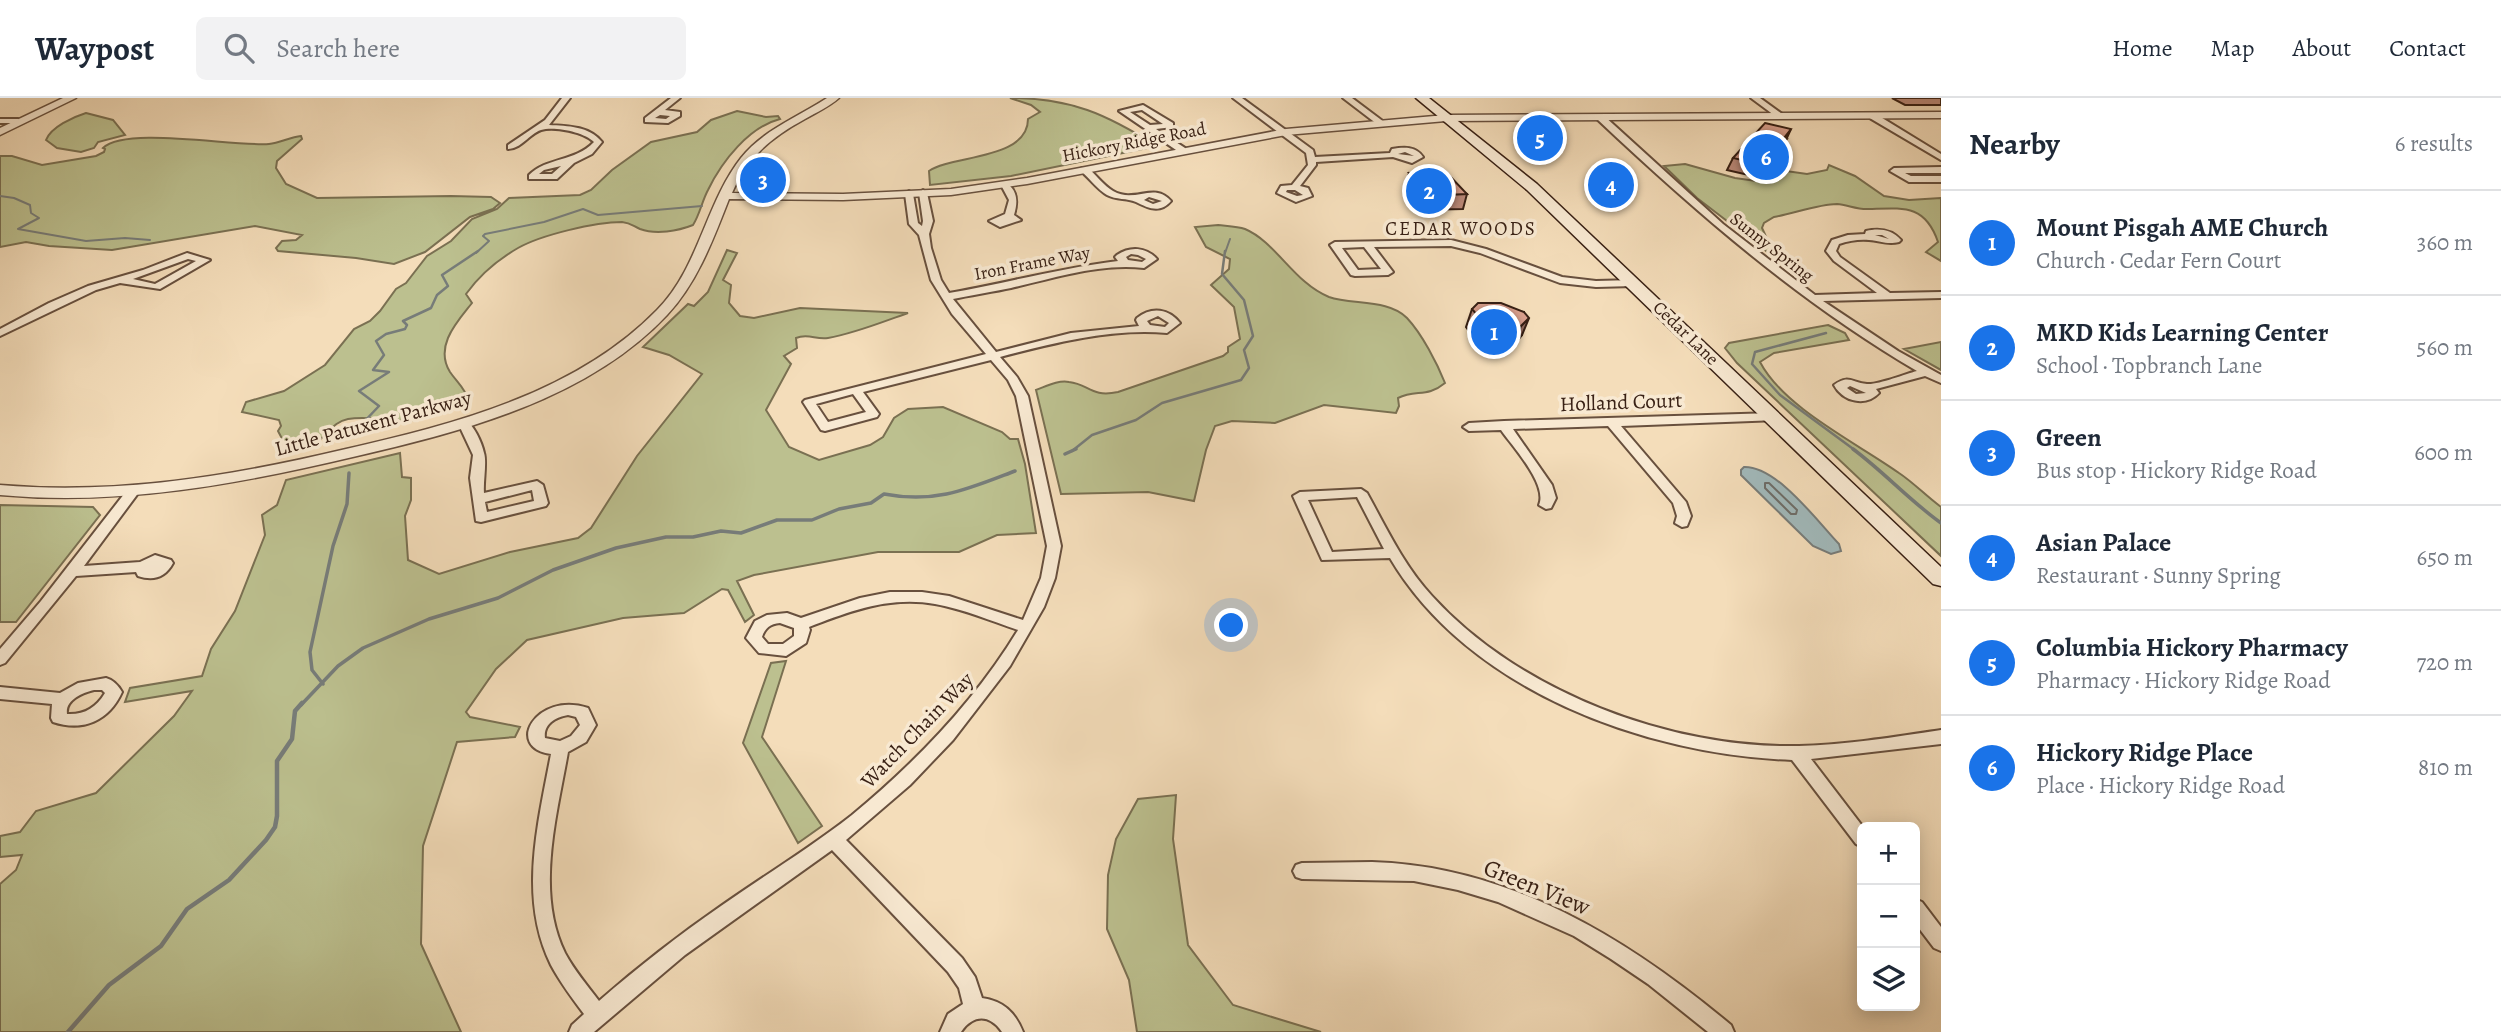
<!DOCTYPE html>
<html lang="en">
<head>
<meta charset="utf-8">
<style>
	:root { --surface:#fff; --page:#f2f2f3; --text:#1f2937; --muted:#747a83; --line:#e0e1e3; --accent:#1a73e8 }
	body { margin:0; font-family:Alegreya,serif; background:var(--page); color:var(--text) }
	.controls { position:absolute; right:21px; bottom:21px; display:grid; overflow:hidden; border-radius:10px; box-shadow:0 4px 18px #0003 }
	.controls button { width:63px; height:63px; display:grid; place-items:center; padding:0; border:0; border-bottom:2px solid var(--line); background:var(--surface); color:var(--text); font:35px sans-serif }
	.you { position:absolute; left:1232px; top:528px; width:24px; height:24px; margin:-18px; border:5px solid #fff; border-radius:50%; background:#1a73e8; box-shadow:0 0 0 10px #1a73e833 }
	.badge { display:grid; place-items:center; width:46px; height:46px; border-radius:50%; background:var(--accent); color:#fff; font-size:23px; font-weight:700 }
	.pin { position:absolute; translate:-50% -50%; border:4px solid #fff; box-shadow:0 2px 7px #0006 }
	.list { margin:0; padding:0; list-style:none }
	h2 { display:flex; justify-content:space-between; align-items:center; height:91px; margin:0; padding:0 28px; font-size:30px }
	h2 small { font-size:23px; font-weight:400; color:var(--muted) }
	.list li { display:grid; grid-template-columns:46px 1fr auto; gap:21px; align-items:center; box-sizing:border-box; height:105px; padding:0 28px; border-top:2px solid var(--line) }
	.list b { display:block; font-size:26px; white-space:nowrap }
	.list p { margin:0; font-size:23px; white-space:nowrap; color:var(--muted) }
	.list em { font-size:23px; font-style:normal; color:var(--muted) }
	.icon { flex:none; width:38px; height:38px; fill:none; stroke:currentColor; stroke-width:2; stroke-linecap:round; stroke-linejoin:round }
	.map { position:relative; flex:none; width:1941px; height:934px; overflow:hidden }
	header { display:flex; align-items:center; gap:42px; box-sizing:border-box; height:98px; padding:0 35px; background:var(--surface); border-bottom:2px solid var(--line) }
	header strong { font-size:33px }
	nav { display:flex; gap:38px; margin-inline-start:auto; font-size:24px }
	.search { width:490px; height:63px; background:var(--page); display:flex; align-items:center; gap:18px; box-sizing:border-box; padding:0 24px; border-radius:10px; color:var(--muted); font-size:26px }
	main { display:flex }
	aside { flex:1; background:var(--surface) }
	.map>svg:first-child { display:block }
</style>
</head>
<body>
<header>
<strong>Waypost</strong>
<div class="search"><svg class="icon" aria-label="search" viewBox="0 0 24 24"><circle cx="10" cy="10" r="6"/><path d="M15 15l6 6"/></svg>Search here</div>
<nav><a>Home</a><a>Map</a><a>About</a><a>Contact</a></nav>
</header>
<main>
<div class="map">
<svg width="1941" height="934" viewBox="0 0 1941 934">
	<rect width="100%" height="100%" fill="#f4ddba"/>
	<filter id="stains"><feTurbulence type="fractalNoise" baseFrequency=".00286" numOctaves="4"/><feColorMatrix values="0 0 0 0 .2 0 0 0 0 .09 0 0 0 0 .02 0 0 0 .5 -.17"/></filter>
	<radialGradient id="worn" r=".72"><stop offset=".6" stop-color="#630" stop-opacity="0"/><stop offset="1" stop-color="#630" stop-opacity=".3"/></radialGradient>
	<path fill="#bcc08f" stroke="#7a7052" stroke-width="2" d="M1010,0C1071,0 1106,16 1157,48L1011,78L930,87L929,73C952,57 1028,62 1028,21L1040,14L1031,7Z
		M737,13L766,19L778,18L780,21C749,29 722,63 708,92C702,103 700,116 693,127C678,133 656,137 640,131C633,128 631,125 622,124C595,124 541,137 518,150C499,161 479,178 466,196L472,205C457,224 434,248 450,274C456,283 466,291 468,302L465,306C442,317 417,325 391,322C376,321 364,318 348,321C326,325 326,351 289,354L278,333L281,328L279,322L242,314L246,304L284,293L325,267L354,231L370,223L380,213L396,191L406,185L427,158L451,143L472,121L497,111L509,100L580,97L591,92L612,72L651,44L697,34L711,22Z
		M86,15L113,22L125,37L98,44L94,50L81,54L57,50L46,42C51,29 73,19 86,15Z
		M301,38L302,41L277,63L276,70L286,86L317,100L451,98L491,99L500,105L493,111L470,119L425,154L394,166L356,160L278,153L276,150L282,143L296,142L302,137L255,128L112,152L49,148L26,144L0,149V58H12L42,67L96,58L104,54L105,51L103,50C126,28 235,49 269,46C280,45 290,39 301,38Z
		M1685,66L1735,80L1770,85L1774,79L1773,74L1779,72L1807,76L1827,72L1829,67L1855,78L1884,98L1909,102L1941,100V163L1926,154L1938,144C1925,106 1903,110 1869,111C1858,112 1848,107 1837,106C1819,106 1792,116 1774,119L1764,125L1762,130L1770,147L1779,156L1774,159L1697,100L1664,68Z
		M1218,127C1226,128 1237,128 1245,131C1276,144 1294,185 1329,199C1352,207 1389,201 1407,220C1422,236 1437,265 1445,285C1427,300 1416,291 1398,300L1399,308L1396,315L1324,307L1275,325L1232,323L1215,328L1206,352L1194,403L1148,394L1061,396L1036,292C1047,288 1058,282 1069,284C1089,286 1091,300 1118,294L1223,258L1228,254V249L1240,241L1234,209L1211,187L1229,171L1230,161L1206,149L1195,129Z
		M727,152L737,155L723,182L731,187L729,205L740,218L754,220L800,210L908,215C882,224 856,235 828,240C816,242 808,235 796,240L797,250L784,258L791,266L766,312L789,349L819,362L870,347L883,339L894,320L908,311L943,309L1002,334L1010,341H1018L1025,366L1036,435L997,437L959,454H878L754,477L737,483L754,517L745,524L728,492L722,491L684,515L623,520L527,542L496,571L466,614L470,619L520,629L515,639L457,644L423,748L421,846L461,934H0V786L16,772L22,757L0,759V738L20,734L36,713L96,695L174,618L192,593L125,604L130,590L202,578L211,551L235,513L265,437L262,417L277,407L286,382L400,355L402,379L411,380V402L405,418L408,462L439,476L510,454L578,440L591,430L637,358L702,276L669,257L643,249L688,206L694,208L708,194Z
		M1828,227L1845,235L1849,242L1774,255L1760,264C1784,310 1857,345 1899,375C1914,385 1926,398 1941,409V458L1737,265L1725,250L1729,245Z
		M1941,244V272L1904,251Z
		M0,407L93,409L100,417L16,524H0Z
		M786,563L762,639L822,728L798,745L743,645L771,565Z
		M1176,697L1173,741L1188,847L1233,907L1321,934H1137L1129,882L1107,831L1108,777L1116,741L1138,701Z"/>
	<path fill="#a1b9bb" stroke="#777c79" stroke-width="2" d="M1744,369C1777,368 1817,423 1839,446L1841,453L1831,456L1813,448L1741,377V372Z"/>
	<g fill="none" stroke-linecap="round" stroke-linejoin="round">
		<path stroke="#6d6d68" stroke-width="2" d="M1765,385H1769L1797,412L1796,416H1791L1765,390Z"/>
		<path stroke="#777c79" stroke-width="2" d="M0,98L14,100L30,107L31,115L39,120L18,131L86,143L125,140L150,142
			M476,155L489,143L483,138L485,136L544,124L583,111L598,117L702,108
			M1225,155L1230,141"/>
		<path stroke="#777c79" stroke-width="2.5" d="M1826,235L1755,254L1752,266L1780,297L1856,353
			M354,339L360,328L379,308L359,293L389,274L373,272L384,257L376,243L386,236L405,231L407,227L403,223L431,210L437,197L448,188L442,177L478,153
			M1072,353L1092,337L1136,322L1162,305L1241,282L1249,270L1244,252L1253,238L1244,202L1222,176L1225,153"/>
		<path stroke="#777c79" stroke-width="3.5" d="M1853,351C1884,374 1910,403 1941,425
			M1065,356L1076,351
			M323,586L312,572L310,554L333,448L347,406L349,375
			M301,607L338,568L363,550L429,521L498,500L553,472L616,450L666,439H693L721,433L741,435L777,422H812L839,411L871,405L884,396C936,406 968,391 1015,373"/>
		<path stroke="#777c79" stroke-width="4.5" d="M68,934L109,887L161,848L187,811L229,782L266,742L275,729L277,718V663L292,641L295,613L302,605"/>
		<g stroke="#68503e" stroke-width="4">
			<path id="minor" d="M562,0H570L549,27C568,28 589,28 602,44L592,56L574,65L557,81H529V77C547,59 575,64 594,44C584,34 554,28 541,32C529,36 521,51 508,51V47L545,22ZM561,68L552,76H539L544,72Z
				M671,0H680L665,12L680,14V18L668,25L645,24V20ZM660,17L670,18L666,21L655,20Z
				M1233,0H1242L1313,52L1315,59L1390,55L1392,51C1404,49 1416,48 1423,59L1412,65L1393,59L1316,64V67L1300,88L1308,90L1312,98L1296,104L1277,95L1281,88L1292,87L1308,67L1306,55ZM1405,54L1414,58L1398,56ZM1287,92H1295L1303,97L1297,98L1286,94Z
				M1343,0H1352L1384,24L1377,26Z
				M1751,0H1760L1785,18L1778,20Z
				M1143,7L1173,25V29L1156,31L1185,50V54H1179L1119,13ZM1142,12L1163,26L1150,27L1130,14Z
				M1868,15H1874L1941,56V62L1868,19Z
				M1597,17H1603L1723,126L1815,197L1877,195L1834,163L1826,153L1832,142L1848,137L1865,136L1866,133C1879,130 1891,131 1901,142L1899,144C1887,147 1881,143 1869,142C1859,141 1848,143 1839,146L1836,153L1840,159L1890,195L1941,194V200L1823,203L1898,253L1941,277V285L1925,278L1876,291L1879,295C1866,309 1843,304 1834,287C1849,276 1852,285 1867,286C1878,287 1905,276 1917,273C1799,204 1696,114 1597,21ZM1875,137H1882L1889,141ZM1850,288L1866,295L1856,296L1847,290Z
				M0,21H18L22,23L18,25H0Z
				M1941,69V75H1905L1911,78H1941V84H1909L1890,73L1894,70Z
				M1082,70H1088C1096,77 1104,88 1113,93C1135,106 1154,83 1171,103C1160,116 1148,110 1136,104C1127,100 1116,102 1107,97C1098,92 1090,81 1082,74ZM1149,99L1162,103L1153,106L1144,102Z
				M1005,84C1018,92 1018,104 1014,117L1021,122L1000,129L989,123L1005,116L1009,102L1001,87Z
				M923,92L927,95L933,123L929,136L931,150L941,182L949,195C1006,185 1061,170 1118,163L1115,159L1117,157C1130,148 1146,149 1157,161L1144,170C1099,165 1055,180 1011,190C992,194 972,197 953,201L996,254L1071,235L1139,228L1136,222L1137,220C1152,208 1169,211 1180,225L1167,235C1111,230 1054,245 1000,259L1017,279L1028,298L1061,448L1055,480L1044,509L1010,568L953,642L910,687L846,742L962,860L975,879L982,900C1003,903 1015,914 1023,934H1002C990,916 973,916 961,934H940L948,916L963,906L959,890L948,874L832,752L685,857L594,934H569L572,927L584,916C572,900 560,884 551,867C518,800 538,726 551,656C504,650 536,593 588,610L596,627L586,644L568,654C557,717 535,794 565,855C574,872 587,887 599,903C638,869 679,837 721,808C765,777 810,750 852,717C916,664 975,603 1018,532C991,523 964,511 935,506C890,498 850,513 809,529L810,532L806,545L786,558L759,555L746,540L755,523L767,517L787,515L801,520L860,500L890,494H922L949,498L1023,522L1041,480L1047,448L1016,298L1008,282L991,262L863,294L879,316L877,319L825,333L821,332L803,304L805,302L986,256L952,216L931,182L919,137L909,126L905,96L909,93L913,96L918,125L922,128L923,123L919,95ZM1131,156L1138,157L1146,161L1142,164L1128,162L1126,159ZM1158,218L1169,225L1165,229L1150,227L1147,223ZM853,296L866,314L828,324L816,306ZM780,525L794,530V538L783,546H768L762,539C765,530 770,526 780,525ZM568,617L576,619L580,627L571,638L560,643L545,640C543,626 556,619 568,617Z
				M1451,142L1486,151L1562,179L1596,183L1634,182L1639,185L1634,188L1596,189L1560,185L1480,155L1451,148L1374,149L1393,174L1388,177L1355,178L1351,177L1330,147L1335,144ZM1364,149L1381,171L1358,172L1342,150Z
				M187,155L210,162L160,191L120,185L96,192L0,238V231L49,205L88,188L143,172ZM188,161L196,163L155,186L133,181Z
				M1774,315L1780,319L1778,322L1621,328L1686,404L1691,418L1687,428L1682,429L1675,425L1677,418L1673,405L1608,328L1513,331L1552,387L1556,400L1551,410L1546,411L1539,407C1548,387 1513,349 1501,332L1469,333L1463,329L1469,325L1504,323Z
				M464,321C473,325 482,345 484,355C487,364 483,384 484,395L537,383L543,387L548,405L546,408L481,424L476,423L470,380L473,357L458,325ZM532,392L534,403L487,414L485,404Z
				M133,390L139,394L84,468L140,464L155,457L171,462L173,465C165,480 153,483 138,478L136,474L76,478L5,565L0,567V551L41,503L128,391Z
				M1361,391L1367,395C1387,431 1404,468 1432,498C1519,594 1671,651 1799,648C1846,647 1894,639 1941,632V646L1811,661L1863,729L1862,749L1856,746L1792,662C1645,657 1468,592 1390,460L1322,462L1293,398L1300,394ZM1357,399L1384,451L1332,454L1308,402Z
				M106,580C113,582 118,587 122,594C109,623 83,634 53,624L51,620L52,606L0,601V589L60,595L78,585ZM94,592H102L105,595C96,610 84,617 67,616C65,602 82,595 94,592Z
				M1372,764C1510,768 1628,841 1731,927L1734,934H1708L1648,886L1611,861L1574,838L1498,804L1458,792L1414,783L1302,781L1296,779L1293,773L1296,767L1302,765Z
				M1915,801L1922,804L1941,829V853L1934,850L1915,825Z"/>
		</g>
		<g stroke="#68503e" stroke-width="3">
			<path id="tertiary" d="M63,0H76L0,37V30Z
				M827,0H839C829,9 817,14 805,21C772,39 747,59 732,95L843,96L951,91L1027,80L1286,31L1446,17L1941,14V20L1446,23L1286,37L1027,86L951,97L843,102L729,101C713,142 697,185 667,217C588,301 465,333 357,358C239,386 122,408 0,397V387C118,397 232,378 346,351C455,326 576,295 657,212C699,170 705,106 741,60C763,32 798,19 827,0Z"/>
		</g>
		<g stroke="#392115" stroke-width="3">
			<path id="secondary" d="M1416,0H1429L1537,86L1941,469V488L1933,486L1527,92Z"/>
		</g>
		<use href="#minor" fill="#f8e9d2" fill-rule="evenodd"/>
		<use href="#tertiary" fill="#f8e9d2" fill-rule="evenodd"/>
		<use href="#secondary" fill="#f8e9d2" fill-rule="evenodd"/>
	</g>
	<path fill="#bb8a79" stroke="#392115" stroke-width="2" d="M1892,0H1941V7H1905Z
		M1786,42L1757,79L1727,72L1733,60Z
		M1409,75L1467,96L1463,111L1419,112L1411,103L1412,98L1405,89Z
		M1472,211L1524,214L1522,237L1514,246L1491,247L1475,241L1466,229Z"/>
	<path fill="#997063" stroke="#392115" stroke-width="2" d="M1791,31L1786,42L1757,79L1763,67Z
		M1529,220L1522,237L1514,246L1521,228Z"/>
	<path fill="#daa08d" stroke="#392115" stroke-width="2" d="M1765,25L1791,31L1763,67L1733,60Z
		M1446,74L1467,96L1423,98L1415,88H1420L1409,75Z
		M1478,205H1501L1524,214L1529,220L1521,228L1497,229L1482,223L1472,211Z"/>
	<g text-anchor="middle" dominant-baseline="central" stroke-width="7" stroke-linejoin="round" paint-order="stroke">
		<g font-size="18" fill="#392115" stroke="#f8e9d2">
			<text transform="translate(1134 44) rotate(-11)">Hickory Ridge Road</text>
			<text transform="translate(1772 149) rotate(38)">Sunny Spring</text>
			<text transform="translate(1032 165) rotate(-11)">Iron Frame Way</text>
			<text transform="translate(1686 235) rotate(44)">Cedar Lane</text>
		</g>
		<g font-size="19" letter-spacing="2" fill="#392115" stroke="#f8e9d2">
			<text x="1461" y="131">CEDAR WOODS</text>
		</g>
		<g font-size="21" fill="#392115" stroke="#f8e9d2">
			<text transform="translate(1621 304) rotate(-2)">Holland Court</text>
			<text transform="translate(373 325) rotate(-15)">Little Patuxent Parkway</text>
			<text transform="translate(917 632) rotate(-46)">Watch Chain Way</text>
		</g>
		<g font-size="24" fill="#392115" stroke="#f8e9d2">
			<text transform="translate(1537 789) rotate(22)">Green View</text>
		</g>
	</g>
	<rect width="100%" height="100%" filter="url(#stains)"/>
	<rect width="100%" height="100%" fill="url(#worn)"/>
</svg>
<div class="controls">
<button>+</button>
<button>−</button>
<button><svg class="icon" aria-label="layers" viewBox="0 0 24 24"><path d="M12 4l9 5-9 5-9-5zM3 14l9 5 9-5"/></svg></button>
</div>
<div class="you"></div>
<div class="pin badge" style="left:1494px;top:234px">1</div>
<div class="pin badge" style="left:1429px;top:93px">2</div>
<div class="pin badge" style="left:763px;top:82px">3</div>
<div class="pin badge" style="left:1611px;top:87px">4</div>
<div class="pin badge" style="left:1540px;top:40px">5</div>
<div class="pin badge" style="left:1766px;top:59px">6</div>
</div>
<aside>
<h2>Nearby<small>6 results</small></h2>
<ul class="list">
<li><span class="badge">1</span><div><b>Mount Pisgah AME Church</b><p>Church · Cedar Fern Court</p></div><em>360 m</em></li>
<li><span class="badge">2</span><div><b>MKD Kids Learning Center</b><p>School · Topbranch Lane</p></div><em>560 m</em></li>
<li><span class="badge">3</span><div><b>Green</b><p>Bus stop · Hickory Ridge Road</p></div><em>600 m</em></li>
<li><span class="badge">4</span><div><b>Asian Palace</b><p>Restaurant · Sunny Spring</p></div><em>650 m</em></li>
<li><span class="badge">5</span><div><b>Columbia Hickory Pharmacy</b><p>Pharmacy · Hickory Ridge Road</p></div><em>720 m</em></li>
<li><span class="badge">6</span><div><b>Hickory Ridge Place</b><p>Place · Hickory Ridge Road</p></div><em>810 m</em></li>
</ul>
</aside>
</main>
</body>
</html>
